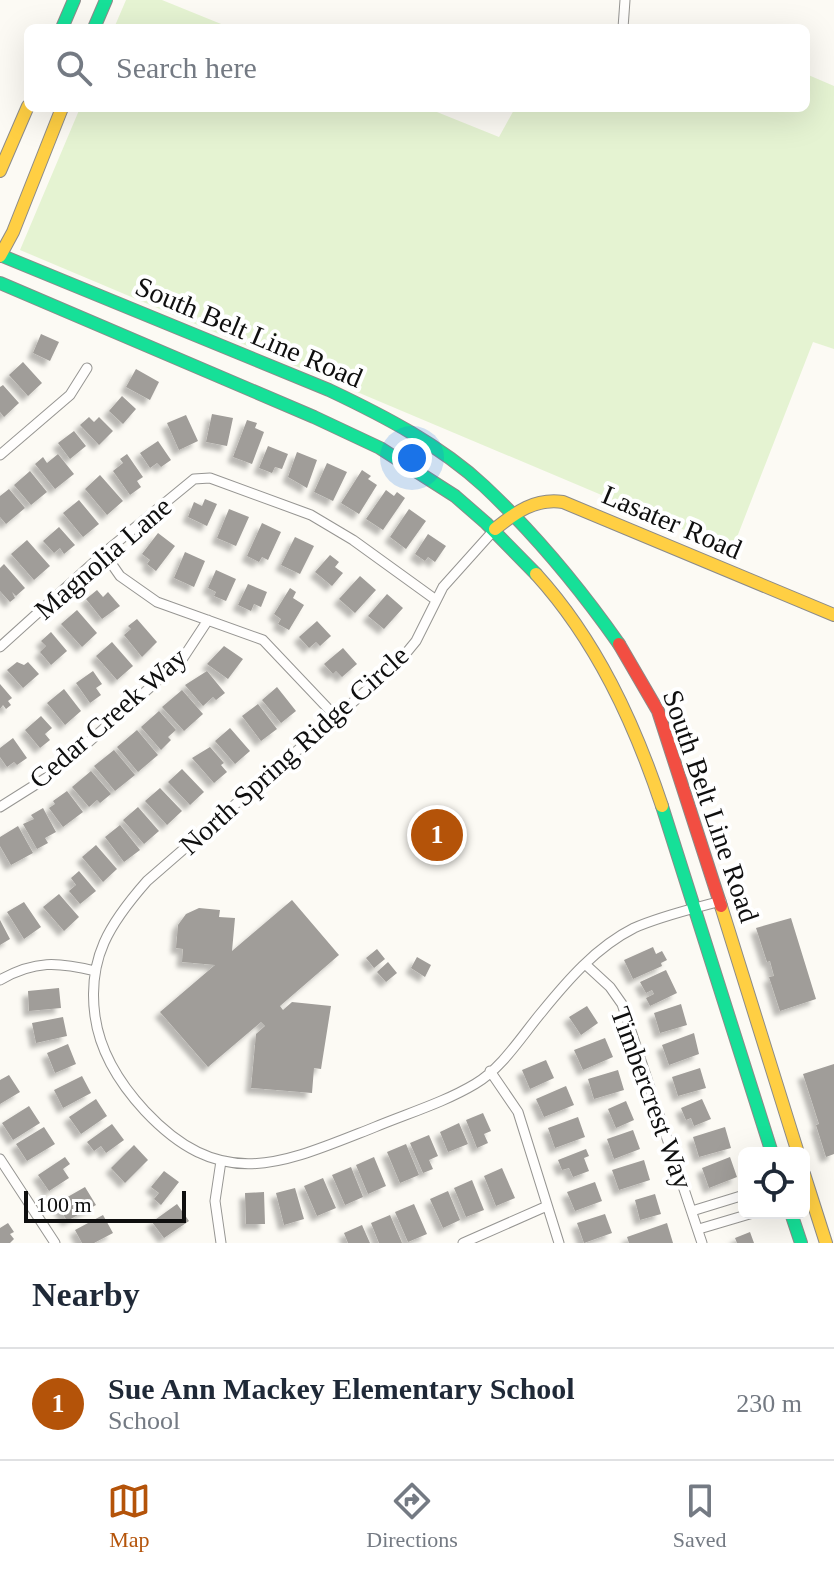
<!DOCTYPE html>
<html lang="en">
<head>
<meta charset="utf-8">
<style>
	:root { --surface:#fff; --page:#f6f6f7; --text:#1f2937; --muted:#747a83; --line:#e0e1e3; --accent:#b45309 }
	body { margin:0; font-family:"Times New Roman",serif; background:var(--page); color:var(--text) }
	.controls { position:absolute; right:24px; bottom:24px; display:grid; overflow:hidden; border-radius:12px; box-shadow:0 8px 32px #0002 }
	.controls button { width:72px; height:72px; display:grid; place-items:center; padding:0; border:0; border-bottom:2px solid var(--line); background:var(--surface); color:var(--text); font:40px sans-serif }
	.scale { position:absolute; left:24px; bottom:20px; width:162px; box-sizing:border-box; padding-left:8px; border:4px solid #0f0f0f; border-top:0; font-size:22px; line-height:28px; white-space:nowrap; color:#0f0f0f; -webkit-text-stroke:6px #fff; paint-order:stroke }
	.you { position:absolute; left:412px; top:458px; width:28px; height:28px; margin:-20px; border:6px solid #fff; border-radius:50%; background:#1a73e8; box-shadow:0 0 0 12px #1a73e833 }
	.badge { display:grid; place-items:center; width:52px; height:52px; border-radius:50%; background:var(--accent); color:#fff; font-size:26px; font-weight:700 }
	.pin { position:absolute; translate:-50% -50%; border:4px solid #fff; box-shadow:0 2px 8px #0006 }
	.list { margin:0; padding:0; list-style:none }
	h2 { display:flex; justify-content:space-between; align-items:center; height:104px; margin:0; padding:0 32px; font-size:34px }
	h2 small { font-size:26px; font-weight:400; color:var(--muted) }
	.list li { display:grid; grid-template-columns:52px 1fr auto; gap:24px; align-items:center; box-sizing:border-box; height:112px; padding:0 32px; border-top:2px solid var(--line) }
	.list b { display:block; font-size:30px; white-space:nowrap }
	.list p { margin:0; font-size:26px; white-space:nowrap; color:var(--muted) }
	.list em { font-size:26px; font-style:normal; color:var(--muted) }
	.icon { flex:none; width:44px; height:44px; fill:none; stroke:currentColor; stroke-width:2; stroke-linecap:round; stroke-linejoin:round }
	.map { position:relative; flex:none; width:834px; height:1243px; overflow:hidden }
	.search { position:absolute; background:var(--surface); box-shadow:0 8px 32px #0002; left:24px; right:24px; top:24px; height:88px; display:flex; align-items:center; gap:20px; box-sizing:border-box; padding:0 28px; border-radius:12px; color:var(--muted); font-size:30px }
	.sheet { height:216px; background:var(--surface) }
	nav { display:flex; justify-content:space-around; align-items:center; box-sizing:border-box; height:112px; border-top:2px solid var(--line); background:var(--surface); font-size:22px; color:var(--muted) }
	nav a { display:grid; justify-items:center; gap:4px }
	nav .on { color:var(--accent) }
	.map>svg:first-child { display:block }
</style>
</head>
<body>
<div class="map">
<svg width="834" height="1243" viewBox="0 0 834 1243">
	<defs>
		<filter id="shadow"><feDropShadow dx="-5.5" dy="5.5" stdDeviation="2" flood-color="#0004"/></filter>
	</defs>
	<rect width="100%" height="100%" fill="#fcfaf4"/>
	<path fill="#e5f3d2" d="M126,0H162L231,28H114Z
		M806,74L834,86V349L813,342L732,550L20,250L80,108H427L499,137L515,108H758L785,112L786,108H806Z"/>
	<path fill="#a09d99" filter="url(#shadow)" d="M41,334L59,342L50,361L33,353Z
		M23,362L42,383L28,396L9,375Z
		M136,369L159,382L150,400L126,387Z
		M3,385L19,403L4,417L0,412V387Z
		M122,396L136,409L123,424L109,411Z
		M212,414L233,418L227,446L206,442Z
		M186,415L198,441L179,450L167,423Z
		M89,417L94,422L99,417L113,431L99,445L80,425Z
		M247,420L257,423L255,428L264,432L252,464L233,457Z
		M74,431L86,446L70,459L58,443Z
		M158,441L171,460L161,467L157,463L150,468L140,453Z
		M268,446L288,454L282,469L275,467L272,473L259,468Z
		M297,452L317,460L307,488L288,477Z
		M58,454L74,474L55,489L35,464L43,457L47,463Z
		M127,454L143,477L137,481L141,487L130,495L113,471L123,463L120,459Z
		M327,463L347,472L333,501L314,492Z
		M362,470L371,476L368,479L377,485L359,514L341,503Z
		M30,471L47,492L31,505L14,485Z
		M100,475L123,501L107,515L85,489Z
		M9,489L25,508L6,524L0,517V496Z
		M386,490L394,496L397,492L405,498L383,530L366,519Z
		M205,499L217,504L207,526L188,517L194,502L202,506Z
		M79,500L99,524L83,537L63,513Z
		M229,509L249,517L236,546L217,538Z
		M409,509L426,521L406,549L390,537Z
		M262,523L281,532L268,560L262,557L259,562L247,556Z
		M59,527L75,545L64,554L60,548L54,553L43,541Z
		M158,533L175,546L156,571L147,564L150,560L142,554Z
		M428,534L446,546L435,562L428,557L425,561L415,554Z
		M295,537L314,546L300,574L281,565Z
		M27,540L50,566L34,580L11,554Z
		M185,552L205,561L194,587L174,578Z
		M330,555L339,562L335,567L343,573L332,586L315,572Z
		M4,564L25,588L16,596L12,592L15,598L10,602L0,591V568Z
		M216,570L236,579L226,601L214,596L216,592L208,588Z
		M360,576L376,590L355,613L339,599Z
		M248,584L267,592L261,607L254,604L251,611L238,605Z
		M290,588L296,592L293,598L304,605L289,630L278,624L281,619L274,614Z
		M97,590L103,597L108,592L120,606L102,619L86,599Z
		M387,594L403,608L384,629L368,616Z
		M77,610L97,633L82,647L61,624Z
		M137,619L157,642L142,657L124,635L131,629L128,626Z
		M317,621L331,636L320,646L316,642L309,648L299,637Z
		M51,632L67,651L51,665L40,652L46,646L41,641Z
		M112,642L133,666L117,680L96,656Z
		M224,646L243,659L228,679L207,664Z
		M343,648L357,664L342,677L336,671L333,674L324,664Z
		M17,662L24,665L28,662L39,674L23,688L7,670Z
		M93,671L102,684L96,688L101,695L90,703L76,683Z
		M207,671L225,693L216,700L213,697L203,706L185,685Z
		M0,684L12,698L8,701L11,705L6,709L3,705L0,709Z
		M277,687L296,711L281,723L262,700Z
		M64,689L81,711L65,725L47,703Z
		M182,690L203,714L184,731L162,707Z
		M258,704L277,729L261,741L242,716Z
		M159,711L176,730L168,737L171,740L161,750L141,727Z
		M41,716L52,728L45,734L50,740L40,748L25,730Z
		M230,728L250,751L235,764L215,741Z
		M137,730L158,755L138,772L117,747Z
		M13,738L27,758L17,765L14,762L7,767L0,757V748Z
		M210,747L224,763L221,765L227,772L214,783L192,758Z
		M114,750L135,775L115,791L94,766Z
		M182,769L204,792L190,805L168,782Z
		M91,771L111,794L100,803L97,800L89,807L72,787Z
		M160,788L182,811L167,825L145,801Z
		M67,791L83,812L63,827L49,808L55,804L53,801Z
		M138,807L159,831L144,844L123,820Z
		M43,808L56,832L45,838L48,843L37,849L23,824L34,819L31,815Z
		M120,825L140,850L124,862L105,837Z
		M18,826L33,853L11,865L0,846V837Z
		M96,845L117,869L103,882L82,857Z
		M79,871L96,891L80,904L69,891L76,885L71,878Z
		M59,894L79,917L64,931L43,907Z
		M292,900L339,955L280,1006L283,1010L292,1002L331,1006L321,1069L314,1068L312,1093L251,1088L256,1034L265,1026L261,1022L208,1067L160,1012L215,965L182,962L183,949L176,948L178,925L186,914L199,908L220,910L219,917L235,918L232,951Z
		M24,902L41,927L24,939L7,912Z
		M791,918L816,999L780,1011L769,977L774,976L770,961L767,962L756,928Z
		M0,920L10,939L0,945Z
		M653,947L656,954L662,951L667,960L661,963L662,966L633,979L624,960Z
		M377,949L385,959L374,968L366,958Z
		M417,957L431,965L425,977L411,968Z
		M388,962L397,973L386,982L377,972Z
		M666,970L677,993L650,1006L646,998L654,994L652,990L646,993L640,982Z
		M59,988L61,1008L29,1011L28,991Z
		M681,1004L687,1025L660,1033L654,1013Z
		M587,1006L598,1023L581,1035L569,1017Z
		M63,1017L67,1036L36,1043L32,1023Z
		M694,1033L699,1054L669,1065L662,1045Z
		M605,1038L613,1057L583,1070L574,1050Z
		M68,1044L76,1064L55,1073L47,1053Z
		M546,1060L554,1078L530,1089L522,1070Z
		M834,1064V1154L826,1157L816,1125L819,1124L803,1074Z
		M700,1068L706,1088L678,1096L672,1077Z
		M618,1070L624,1090L594,1099L588,1079Z
		M9,1075L20,1092L0,1104V1080Z
		M82,1076L91,1093L63,1108L54,1090Z
		M566,1086L574,1105L544,1117L536,1099Z
		M96,1099L107,1116L81,1134L69,1117Z
		M702,1099L711,1119L694,1126L691,1118L686,1120L681,1108Z
		M626,1101L634,1120L616,1128L608,1109Z
		M29,1106L40,1123L13,1140L2,1123Z
		M483,1113L491,1131L484,1134L488,1143L477,1148L466,1120Z
		M578,1117L585,1137L555,1148L548,1128Z
		M459,1123L468,1144L448,1152L440,1132Z
		M112,1124L124,1140L106,1153L101,1146L94,1151L87,1142Z
		M44,1127L55,1144L27,1161L16,1144Z
		M725,1127L731,1148L699,1157L693,1137Z
		M633,1130L640,1149L614,1159L607,1139Z
		M429,1135L438,1156L429,1160L433,1169L423,1173L410,1143Z
		M406,1144L419,1175L400,1183L387,1152Z
		M134,1145L148,1160L125,1183L111,1168Z
		M586,1149L589,1156L584,1158L589,1171L573,1177L569,1168L562,1170L558,1160Z
		M65,1157L70,1164L63,1169L69,1178L49,1191L38,1175Z
		M374,1157L386,1186L368,1194L356,1165Z
		M730,1157L737,1177L709,1188L702,1168Z
		M644,1160L650,1180L619,1190L612,1170Z
		M351,1167L363,1197L345,1205L332,1175Z
		M502,1168L515,1198L496,1206L484,1176Z
		M164,1171L179,1182L161,1205L154,1199L159,1193L151,1187Z
		M323,1178L336,1208L317,1216L304,1186Z
		M472,1180L484,1210L466,1217L454,1188Z
		M595,1182L602,1201L575,1211L567,1192Z
		M85,1187L96,1205L67,1221L57,1203Z
		M295,1188L304,1219L284,1225L276,1193Z
		M448,1191L460,1220L443,1228L430,1199Z
		M264,1192L265,1224H246L245,1193Z
		M655,1194L661,1214L640,1220L635,1200Z
		M177,1204L189,1221L164,1238L152,1222Z
		M414,1204L427,1234L408,1242L395,1212Z
		M605,1214L612,1233L584,1243L577,1223Z
		M103,1215L113,1233L94,1243H82L75,1230Z
		M390,1215L402,1243H379L371,1223Z
		M8,1223L14,1232L10,1234L14,1239L10,1243H0V1228Z
		M667,1223L673,1243H629L627,1237Z
		M362,1225L370,1243H348L344,1233Z
		M750,1232L754,1243H737L735,1238Z"/>
	<g fill="none" stroke-linecap="round" stroke-linejoin="round">
		<g stroke="#969592" stroke-width="11">
			<path id="street" d="M623,28L625,0
				M0,455L70,395L87,368
				M495,529L443,587L416,641L398,663L147,881C110,923 87,958 95,1016C100,1053 120,1084 145,1111C223,1194 283,1163 375,1127C409,1113 445,1102 475,1084C502,1068 521,1037 541,1013C567,981 596,947 634,928C661,916 692,909 721,901
				M104,553L120,576L157,602L263,640L336,717
				M0,647L104,553L194,479L210,478L311,515L353,540L436,600
				M0,807L54,773L183,658L208,620
				M585,964L610,987L622,1004L702,1243
				M0,980C35,960 58,962 95,971
				M490,1071L518,1112L559,1243
				M0,1159L55,1243
				M221,1161L215,1201L221,1243
				M692,1211L744,1195
				M699,1229L753,1213
				M463,1243L547,1206"/>
		</g>
		<g stroke="#8c8b89" stroke-width="14">
			<path id="fast" d="M62,28L74,0
				M94,28L106,0
				M0,255L329,390C384,416 440,445 484,486C535,534 579,587 619,644
				M0,283L314,417L380,448L455,496L486,523L536,574
				M662,806L772,1153
				M791,1213L801,1243"/>
		</g>
		<g stroke="#8c8b89" stroke-width="14">
			<path id="slow" d="M0,171L28,106
				M0,256L13,232L62,108
				M495,529C516,512 535,498 563,502L834,615
				M536,574C596,640 634,722 662,806
				M721,906L798,1153
				M804,1174L826,1243"/>
		</g>
		<g stroke="#8c8b89" stroke-width="14">
			<path id="jam" d="M619,644L658,711L721,906"/>
		</g>
		<use href="#street" stroke="#fffefd" stroke-width="9"/>
		<use href="#fast" stroke="#16e098" stroke-width="12"/>
		<use href="#slow" stroke="#ffcf43" stroke-width="12"/>
		<use href="#jam" stroke="#f24e42" stroke-width="12"/>
	</g>
	<g text-anchor="middle" dominant-baseline="central" stroke-width="8" stroke-linejoin="round" paint-order="stroke">
		<g font-size="28" fill="#0f0f0f" stroke="#fff">
			<text transform="translate(249 332) rotate(23)">South Belt Line Road</text>
			<text transform="translate(672 522) rotate(23)">Lasater Road</text>
			<text transform="translate(103 558) rotate(-41)">Magnolia Lane</text>
			<text transform="translate(108 718) rotate(-41)">Cedar Creek Way</text>
			<text transform="translate(294 750) rotate(-42)">North Spring Ridge Circle</text>
			<text transform="translate(711 806) rotate(71)">South Belt Line Road</text>
			<text transform="translate(652 1098) rotate(70)">Timbercrest Way</text>
		</g>
	</g>
</svg>
<div class="controls">
<button><svg class="icon" aria-label="locate" viewBox="0 0 24 24"><circle cx="12" cy="12" r="6"/><path d="M12 2v4M12 18v4M2 12h4M18 12h4"/></svg></button>
</div>
<div class="scale">100 m</div>
<div class="you"></div>
<div class="pin badge" style="left:437px;top:835px">1</div>
<div class="search"><svg class="icon" aria-label="search" viewBox="0 0 24 24"><circle cx="10" cy="10" r="6"/><path d="M15 15l6 6"/></svg>Search here</div>
</div>
<section class="sheet">
<h2>Nearby<small></small></h2>
<ul class="list">
<li><span class="badge">1</span><div><b>Sue Ann Mackey Elementary School</b><p>School</p></div><em>230 m</em></li>
</ul>
</section>
<nav>
<a class="on"><svg class="icon" aria-label="map" viewBox="0 0 24 24"><path d="M3 6l6-2 6 2 6-2v14l-6 2-6-2-6 2zM9 4v14M15 6v14"/></svg>Map</a>
<a><svg class="icon" aria-label="directions" viewBox="0 0 24 24"><path d="M12 3l9 9-9 9-9-9zM9 14v-3h6M13 9l2 2-2 2"/></svg>Directions</a>
<a><svg class="icon" aria-label="saved" viewBox="0 0 24 24"><path d="M7 4h10v16l-5-4-5 4z"/></svg>Saved</a>
</nav>
</body>
</html>
